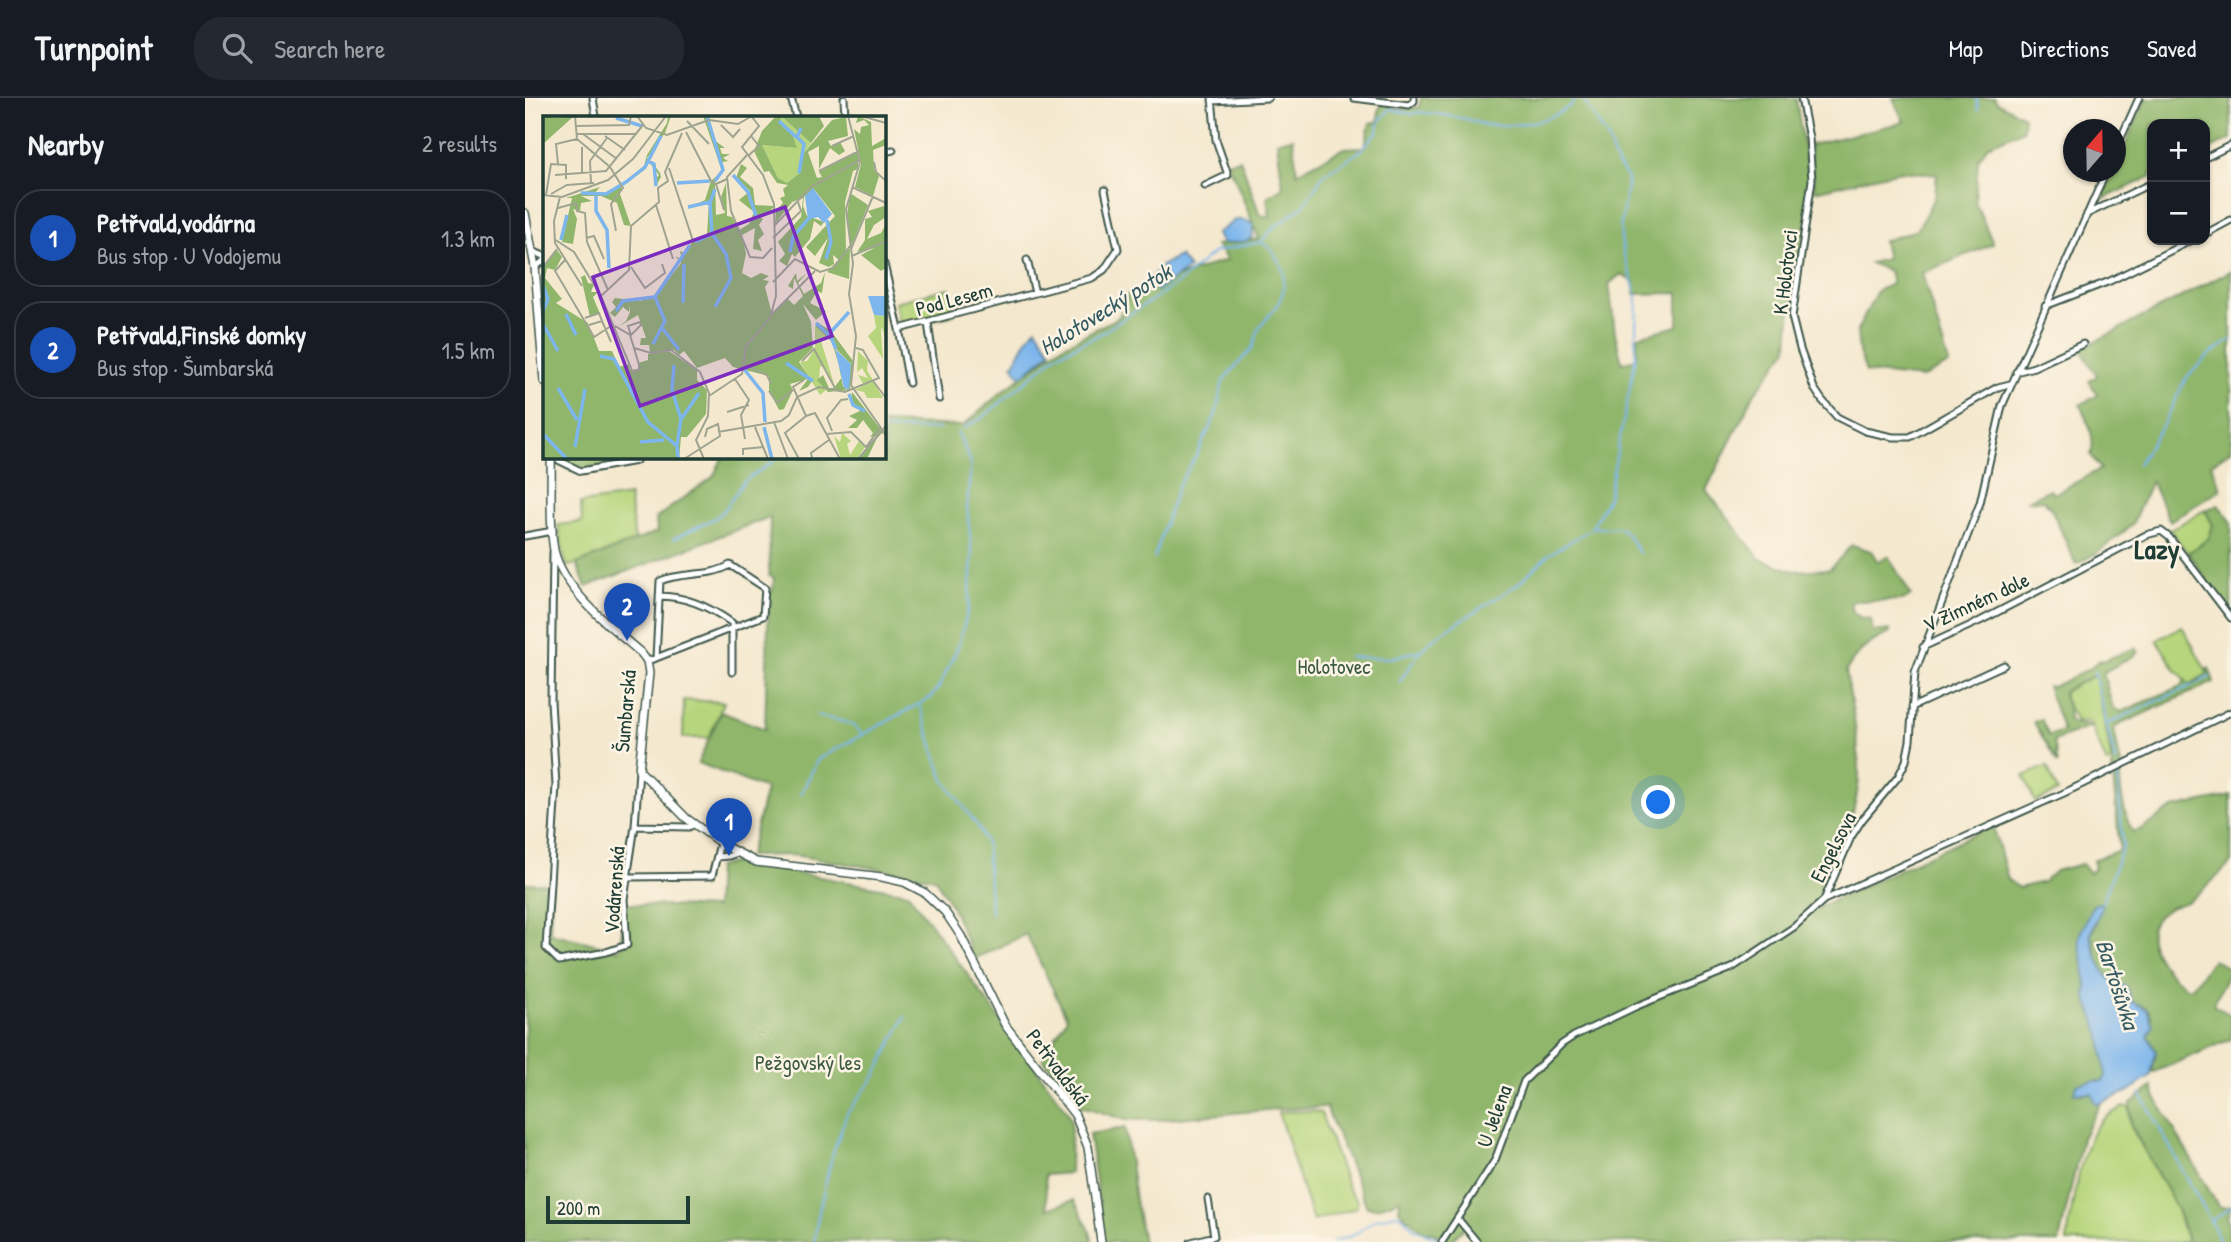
<!DOCTYPE html>
<html lang="en">
<head>
<meta charset="utf-8">
<style>
	:root { --surface:#171b24; --page:#242831; --text:#f1f3f6; --muted:#9ea1a6; --line:#363941; --accent:#c8321e }
	body { margin:0; font-family:"Patrick Hand",sans-serif; background:var(--page); color:var(--text) }
	.controls { position:absolute; right:21px; top:21px; display:grid; overflow:hidden; border-radius:14px; box-shadow:0 2px 5px #0004 }
	.controls button { width:63px; height:63px; display:grid; place-items:center; padding:0; border:0; border-bottom:2px solid var(--line); background:var(--surface); color:var(--text); font:35px sans-serif }
	.compass { position:absolute; left:1538px; top:21px; width:63px; height:63px; border-radius:50%; background:var(--surface); box-shadow:0 2px 5px #0004; rotate:20deg }
	.scale { position:absolute; left:21px; bottom:18px; width:144px; box-sizing:border-box; padding-left:7px; border:4px solid #1f3d34; border-top:0; font-size:19px; line-height:24px; white-space:nowrap; color:#1f3d34; -webkit-text-stroke:5px #fcf5e5; paint-order:stroke }
	.you { position:absolute; left:1134px; top:705px; width:24px; height:24px; margin:-18px; border:5px solid #fff; border-radius:50%; background:#1a73e8; box-shadow:0 0 0 10px #1a73e833 }
	.badge { display:grid; place-items:center; width:46px; height:46px; border-radius:50%; background:var(--accent); color:#fff; font-size:23px; font-weight:700 }
	.pin { position:absolute; translate:-50% -58px; filter:drop-shadow(0 2px 4px #0008) }
	.pin::after { content:''; position:absolute; top:37px; width:24px; height:21px; background:inherit; clip-path:polygon(0 0,100% 0,50% 100%) }
	.list { margin:0; padding:0; list-style:none }
	h2 { display:flex; justify-content:space-between; align-items:center; height:91px; margin:0; padding:0 28px; font-size:30px }
	h2 small { font-size:23px; font-weight:400; color:var(--muted) }
	.list li { display:grid; grid-template-columns:46px 1fr auto; gap:21px; align-items:center; box-sizing:border-box; height:98px; margin:0 14px 14px; padding:0 14px; border:2px solid var(--line); border-radius:28px }
	.list b { display:block; font-size:26px; white-space:nowrap }
	.list p { margin:0; font-size:23px; white-space:nowrap; color:var(--muted) }
	.list em { font-size:23px; font-style:normal; color:var(--muted) }
	.icon { flex:none; width:38px; height:38px; fill:none; stroke:currentColor; stroke-width:2; stroke-linecap:round; stroke-linejoin:round }
	.map { position:relative; flex:none; width:1706px; height:1144px; overflow:hidden }
	header { display:flex; align-items:center; gap:42px; box-sizing:border-box; height:98px; padding:0 35px; background:var(--surface); border-bottom:2px solid var(--line) }
	header strong { font-size:33px }
	nav { display:flex; gap:38px; margin-inline-start:auto; font-size:24px }
	.search { width:490px; height:63px; background:var(--page); display:flex; align-items:center; gap:18px; box-sizing:border-box; padding:0 24px; border-radius:28px; color:var(--muted); font-size:26px }
	main { display:flex }
	aside { flex:1; background:var(--surface) }
	.map>svg:first-child { display:block }
</style>
</head>
<body>
<header>
<strong>Turnpoint</strong>
<div class="search"><svg class="icon" aria-label="search" viewBox="0 0 24 24"><circle cx="10" cy="10" r="6"/><path d="M15 15l6 6"/></svg>Search here</div>
<nav><a>Map</a><a>Directions</a><a>Saved</a></nav>
</header>
<main>
<aside>
<h2>Nearby<small>2 results</small></h2>
<ul class="list">
<li><span class="badge" style="background:#1a4fb4">1</span><div><b>Petřvald,vodárna</b><p>Bus stop · U Vodojemu</p></div><em>1.3 km</em></li>
<li><span class="badge" style="background:#1a4fb4">2</span><div><b>Petřvald,Finské domky</b><p>Bus stop · Šumbarská</p></div><em>1.5 km</em></li>
</ul>
</aside>
<div class="map">
<svg width="1706" height="1144" viewBox="0 0 1706 1144">
	<rect width="100%" height="100%" fill="#fcf5e5"/>
	<filter id="ink" filterUnits="userSpaceOnUse"><feTurbulence type="fractalNoise" baseFrequency=".0143" numOctaves="2"/><feDisplacementMap in="SourceGraphic" scale="14" xChannelSelector="R" yChannelSelector="G"/><feConvolveMatrix kernelMatrix="1 2 1 2 8 2 1 2 1" color-interpolation-filters="sRGB"/></filter>
	<filter id="wash" filterUnits="userSpaceOnUse"><feTurbulence type="fractalNoise" baseFrequency=".00686" numOctaves="4" result="noise"/><feDisplacementMap in="SourceGraphic" scale="28" xChannelSelector="R" yChannelSelector="G"/><feGaussianBlur stdDeviation="1.57" result="paint"/><feColorMatrix in="noise" values="0 0 0 0 0 0 0 0 0 0 0 0 0 0 0 0 0 1.4 0 .05"/><feComposite in="paint" operator="in"/></filter>
	<g filter="url(#wash)">
		<rect width="100%" height="100%" fill="#f4e8cf"/>
		<path fill="#b6d57c" stroke="#6a8958" stroke-width="2" d="M424,190L429,217L381,228L374,226L370,204Z
			M104,398L110,443L52,466L41,468L33,427L57,424L56,405Z
			M1680,412L1688,427L1684,440L1663,455L1645,432Z
			M1657,528L1683,576L1663,587L1654,574H1652L1632,542Z
			M1570,576L1584,643L1586,664L1582,666L1564,624L1551,623L1539,601V593Z
			M159,602L199,604L184,640H158Z
			M1522,668L1533,694L1510,704L1499,678Z
			M1598,1009H1604L1605,1027L1651,1109L1662,1144H1542C1545,1117 1556,1048 1572,1028C1578,1019 1589,1014 1598,1009Z
			M788,1013L796,1015L824,1093L833,1103L831,1110L788,1123L753,1014Z"/>
		<path fill="#90b66c" stroke="#587a50" stroke-width="2" fill-rule="evenodd" d="M896,0H1271L1286,96L1265,216L1263,250L1228,298L1181,392L1235,461L1269,473L1305,471L1327,447L1346,453L1353,464L1363,458L1386,497L1378,502L1326,503V512L1334,519L1346,521L1348,534L1365,532V535C1344,544 1332,553 1321,573C1326,606 1334,641 1334,675C1334,715 1307,771 1293,810L1468,727L1483,782L1494,790L1518,784L1531,773L1557,766L1564,775L1570,770L1568,762L1595,752L1586,656L1570,577L1539,593L1538,598L1543,609L1544,623L1565,629L1529,643L1533,666L1509,624L1516,621L1524,638L1538,633L1522,588L1528,589L1566,570L1573,563L1580,562L1610,550L1613,555L1578,575L1588,610L1596,614L1657,588L1660,582L1664,587L1683,576L1681,572L1684,570L1689,584L1591,628L1589,632L1597,673C1591,683 1601,723 1608,734L1616,731L1648,710L1706,698V765C1693,777 1680,792 1665,802C1658,807 1648,807 1640,813C1607,835 1639,873 1660,889H1667L1688,861L1703,870L1705,872L1688,907L1706,917V941L1627,975L1631,954L1623,937C1628,930 1629,917 1621,910C1617,907 1610,906 1605,903C1604,886 1594,888 1584,879C1573,869 1569,849 1566,836L1572,825L1567,809L1554,838V843L1562,885L1561,899L1576,938L1581,978L1578,983L1554,996L1567,995L1573,1006L1576,1005L1557,1040L1534,1144H953L942,1127L925,1144H918L908,1134H898C890,1124 882,1122 874,1112L875,1101L851,1110L842,1109L801,1009L753,1011L631,1022H601L553,1007L538,984L518,961L542,920L501,836L449,861L426,807L410,780L268,757L224,758L241,691L173,665L196,614L240,631L244,494L248,492L249,480L244,478L245,419L61,489L52,466L132,434L131,420L188,379L198,359H359V325L438,328L478,293L534,250L594,219L603,196L702,162L691,147L734,141L710,81L701,64L715,61L735,117L745,119L742,99L758,89L752,43L768,40L772,75L819,50L840,49L845,25L853,24L854,11L858,5L874,11L894,9ZM1096,176L1108,184L1110,196L1153,195V228L1113,238L1111,261L1097,265L1090,235L1084,186Z
			M1368,0H1470L1471,4L1499,18L1498,32L1463,47L1453,62L1450,103L1468,146L1397,175L1424,266L1397,280L1341,274L1334,254L1332,233L1352,193L1367,186L1364,173L1345,165L1362,161L1358,143L1392,132L1410,98L1412,76L1375,73L1290,93L1285,47L1379,24Z
			M1621,0H1706V41L1680,54V26H1627V78L1576,102Z
			M1706,173V352L1686,366L1696,391L1645,423L1626,383L1607,427L1572,455L1551,466L1526,410L1518,402L1501,403L1525,391L1529,396L1576,371L1566,357C1571,339 1563,323 1555,307L1573,297L1564,283L1572,278L1556,251Z
			M30,359H132L54,375L31,364Z
			M1693,407L1706,423V517L1663,455L1684,440L1688,427L1680,412Z
			M211,764L383,795L542,1013L546,1022L545,1075L520,1077L522,1111L549,1102L564,1131L568,1144H0V785L27,786L25,835L94,852L101,806L190,810L192,769Z
			M1627,989L1631,1000L1693,1108L1700,1110L1706,1108L1702,1120L1706,1144H1664L1652,1111L1606,1027L1605,1006Z
			M600,1030L610,1102L618,1144H580L564,1036Z"/>
		<path fill="#7db6ed" stroke="#4e7a90" stroke-width="2" d="M710,122H719L728,126V138L722,143L698,146L691,136Z
			M654,158L664,170L632,193L624,186C627,172 642,164 654,158Z
			M511,230L526,253L497,278L494,277L488,267C496,254 500,241 511,230Z
			M1576,805L1577,810C1574,817 1567,827 1566,835C1564,844 1578,875 1585,881C1598,889 1603,883 1606,903L1622,911L1628,928L1623,938L1631,954L1625,979L1602,994L1573,1006L1570,1005L1567,995H1549L1551,987L1568,983H1578L1581,978L1576,938L1561,899L1562,885L1554,843V838L1567,809L1570,806Z"/>
		<g fill="none" stroke-linecap="round" stroke-linejoin="round">
			<path stroke="#7db6ed" stroke-width="2" d="M1452,0L1453,12
				M439,330L457,320L533,256L575,236L653,185L689,154L736,144L747,131L778,108L798,77L834,54L853,33L855,22L865,11L887,16L893,14C907,16 922,17 936,20C945,21 953,26 962,27C991,29 1034,24 1052,0
				M359,332L414,331
				M1613,366L1639,325L1661,280L1684,257L1706,242
				M1069,429C1081,432 1086,428 1092,429C1102,432 1109,447 1114,455
				M148,441L192,419L201,410L218,384L246,365L252,359
				M629,460L653,388L672,356L691,316L698,283L728,249L734,230L752,208L758,194L759,176L755,165L746,151L736,144
				M824,559L865,560L896,552
				M1569,573L1591,666
				M874,584L896,552L909,540L993,486L1023,457L1066,431L1083,400L1110,264L1112,199L1098,154L1095,131L1102,88V79L1092,67L1082,39L1057,0
				M395,609L419,682L454,730L461,745L466,815
				M292,618C308,622 329,622 337,637
				M1582,626L1685,579
				M276,696L293,661L405,600L414,589L433,549L444,508L447,457L442,409L446,365L433,335
				M1577,805L1598,748L1592,672
				M1615,995L1689,1129L1694,1144
				M1687,1122L1706,1109
				M289,1144L294,1113L307,1058L322,1015L349,980L380,919
				M808,1144L829,1137L849,1122L870,1116L876,1117L890,1131L916,1141"/>
		</g>
	</g>
	<g filter="url(#ink)">
		<g fill="none" stroke-linecap="round" stroke-linejoin="round">
			<g stroke="#3f574b" stroke-width="9">
				<path id="minor" d="M68,0L71,19
					M266,0L271,19
					M319,0L320,19
					M829,0L884,7L889,3V0
					M1276,0L1284,40L1287,82L1267,219L1275,251L1289,290L1297,302L1312,319L1340,333L1368,339H1385L1473,289L1485,286
					M687,3L743,0
					M1590,53L1614,0
					M359,54L368,52
					M1680,60L1706,47
					M680,88L703,77L691,42L687,0
					M1562,116L1627,85
					M1680,136L1706,122
					M7,153L19,158
					M502,162L510,195
					M359,166L374,231L567,180L579,172L593,151L580,92
					M10,169L19,163
					M1520,208L1585,183L1667,142
					M403,225L414,301
					M374,231L384,285
					M1491,274L1509,269L1558,246
					M27,359L56,373L111,363
					M0,438L28,433
					M28,454L26,603L31,687L21,850L34,863L81,854L102,847L99,801L110,728L114,672
					M134,498C161,498 185,509 207,525V574
					M1398,549L1455,523L1621,437L1636,433L1644,439L1706,520
					M122,563L131,560L238,518L240,490L205,467C184,480 157,473 135,483L131,560
					M1387,609L1479,567
					M110,728L164,729L169,726
					M192,759L204,758L212,755
					M103,779L187,778L195,745
					M1299,802L1539,695L1706,614
					M933,1121L952,1144
					M666,1144L689,1138L683,1101
					M917,1144L970,1062L999,983L1037,946L1049,938L1112,908L1207,870L1269,829L1299,802L1326,739L1337,722L1373,679L1381,663L1385,643L1390,574L1455,405L1477,308L1581,74"/>
			</g>
			<g stroke="#3f574b" stroke-width="10">
				<path id="tertiary" d="M0,115L10,169L19,283
					M26,359C27,385 24,427 29,452C38,492 86,529 116,555L122,563L124,575L114,672L161,720L200,748L231,764L357,779L379,784L400,795L420,814L436,838L480,927L550,1017L563,1049L576,1144"/>
			</g>
			<use href="#minor" stroke="#fff" stroke-width="5"/>
			<use href="#tertiary" stroke="#fff" stroke-width="7"/>
		</g>
	</g>
	<g text-anchor="middle" dominant-baseline="central" stroke-width="5" stroke-linejoin="round" paint-order="stroke">
		<g font-size="21" fill="#1f3d34" stroke="#fcf5e5">
			<text transform="translate(1260 174) rotate(-83)">K Holotovci</text>
			<text transform="translate(429 201) rotate(-15)">Pod Lesem</text>
			<text transform="translate(1451 504) rotate(-25)">V Zimném dole</text>
			<text transform="translate(100 613) rotate(-85)">Šumbarská</text>
			<text transform="translate(1308 749) rotate(-63)">Engelsova</text>
			<text transform="translate(89 792) rotate(-86)">Vodárenská</text>
			<text transform="translate(533 969) rotate(53)">Petřvaldská</text>
			<text transform="translate(969 1018) rotate(-70)">U Jelena</text>
		</g>
		<g font-size="21" fill="#3d5b42" stroke="#fcf5e5">
			<text x="809" y="568">Holotovec</text>
			<text x="283" y="964">Pežgovský les</text>
		</g>
		<g font-size="23" font-style="italic" fill="#365b62" stroke="#fcf5e5">
			<text transform="translate(580 211) rotate(-32)">Holotovecký potok</text>
			<text transform="translate(1593 886) rotate(72)">Bartošůvka</text>
		</g>
		<g font-size="28" font-weight="bold" fill="#1f3d34" stroke="#fcf5e5">
			<text x="1632" y="451">Lazy</text>
		</g>
	</g>
	<g transform="translate(18 18)">
		<rect width="343" height="343" fill="#f4e8cf"/>
		<path d="M239,1L268,27L259,39L258,56L244,67L235,62L219,29L254,32L236,4ZM331,199L343,200V226L339,211L338,215L340,243L325,220L333,212ZM272,209L284,222L278,225L291,268L281,250L277,251L276,265L283,274L277,279L257,246L264,245L272,233ZM315,235L325,245L324,254L340,282H324L321,276L312,274L321,269L315,259L325,262L319,252L314,256ZM299,317L308,325L304,328L307,339L316,325L322,331L314,343H298L291,320L297,326Z" fill="#b6d57c"/>
		<path d="M0,0L15,2L31,0L0,28ZM125,0H128L122,17L104,42L109,46L117,57L118,61L114,68L111,64L116,59L106,46L101,54L79,70L77,78L88,110L81,109L74,87L58,80H38L49,85L38,87L37,95L30,93L34,103L30,128L19,126L29,82H23L57,71L50,79L65,77L82,66L101,50L104,39L124,7ZM160,0L167,1L164,5L171,24L182,32H177L179,38H187L180,42L185,45L179,46L181,54L172,66L173,99L182,97L178,81L183,67L184,100L189,101L196,114L206,108L211,96L196,84L207,75L193,62L198,48L204,52L197,61L210,72L212,89L231,90L225,99H215L220,103L216,109L221,118L215,124L219,135L210,133L212,112L199,119L203,138L199,157L208,162L218,157L226,160L220,164L226,165L222,171L229,198L245,183L251,189L260,180L251,162L250,173L245,170L253,157L254,165L264,157L255,167L261,178L278,167L282,156L279,177L274,175L267,187L283,195L273,204L260,188L268,206L270,232L256,246L269,265L265,271L256,275L265,263L247,268L250,274L241,293L236,294L226,274V260L190,251L182,242L154,252L141,235L136,239L131,234L107,237L106,229H97L98,222H103L95,199L75,211L83,205L87,196V189L86,196L80,191L72,201L67,197L73,191L69,186L72,182L97,185L113,180L138,147L132,140L139,144L137,135L141,137L151,124L164,118L166,86L143,93L162,84L168,65L179,55ZM233,0H276L281,10L268,27L239,1L237,4L248,15L254,32L219,29L235,62L244,67L258,56L259,39L289,4L303,1L305,20L285,25L288,30L297,26L302,35L296,39L287,32L276,53V30L265,36L274,62L279,61L276,56L315,35V53L310,55L302,86L303,134L296,144L290,139L291,148L286,151L276,147L285,122L272,140L263,131L292,100L271,73L261,81L260,90L264,100L281,106L278,110L271,105L267,123L252,141L249,138L244,150L236,145L242,138L235,126L258,101L260,82L249,86L232,108L233,94L240,87L237,82L242,80L240,73L245,69L234,67L226,55L221,56L211,35L219,15ZM315,0L328,6L329,30L343,22V29L330,34L331,53L336,60L330,80L312,71L318,48L311,13L317,18L318,11L326,9L321,4L313,7ZM307,77L325,89L308,131L304,99ZM341,90L343,101L331,109L324,123L338,117L343,108V152L338,155L318,139L331,132L314,136L322,124V103L329,101L325,95ZM307,132L306,163L284,156ZM14,134L19,141L12,154L4,152L2,162L19,183L13,187L45,207L56,235H69L76,251L86,248L87,254L95,253V247L105,244V238L126,235L154,254V264L164,274L163,298L144,321H138L136,343H0V150ZM42,159L45,167L51,168L48,176H55L50,181L57,198L47,201L38,161ZM274,206L288,215L310,245L307,274L285,276L274,264L280,259L286,272H291L299,261L289,226L273,211ZM292,232L308,248L304,274L300,270ZM309,276L343,320L339,317L334,322L324,343H315L333,320L327,321L330,317L320,304L314,312H305L314,304L306,300L317,295L308,285Z" fill="#90b66c" fill-rule="evenodd"/>
		<path d="M270,72L289,98L281,107L275,101L265,104L262,80ZM325,180H343V200L331,199ZM292,233L308,248L306,273L301,272Z" fill="#7db6ed"/>
		<path fill="none" stroke="#7db6ed" stroke-width="3.5" d="M164,0L180,54L172,65M73,2L99,10M236,5L253,21M104,44L111,48L113,70M256,57L261,28L254,21L258,12M190,59L205,76L214,103M134,67L167,65M38,77L63,78L83,66L102,51L118,20M53,80V95L64,114L66,152M145,91L167,86M170,119L183,138L188,162L172,191M18,124L24,99M152,126L169,118L167,87L172,73M247,136L250,121L266,102M283,143L288,126L284,104M0,170L5,183L0,195M140,187L141,148M73,195L80,185L111,181M23,198L33,219M273,207L288,221L293,233M0,208L15,235M120,213L136,234M286,218L306,196M110,228L122,205L112,181L147,129M57,240L71,243L105,306L134,330L135,343M243,247L270,265M131,249L129,274L138,303L134,329M201,253L220,277L222,306M15,272L34,304M306,278L310,289L322,295M139,302L156,277M221,311L229,343M0,318L24,343M97,326L121,324M32,331L42,273"/>
		<path fill="none" stroke="#9fa491" stroke-width="2" d="M94,0L103,12L124,19L166,4M305,0L317,46L303,93L310,148L306,178L313,220L308,269L343,319M318,0L343,7M166,4L195,8L209,0M144,5L166,28M178,9L190,21L197,13M33,10L86,9L88,0M143,16L168,65L173,68L184,63M33,18H93M40,18L74,43M62,20L82,34M34,23L67,51L80,72L68,88L73,115M289,30L311,20M39,31V58M204,39L184,61L188,95L207,141L220,142L229,132M205,40L216,30L208,20M331,46L333,56L343,65M7,48L23,49V63M15,48L13,28L34,23L32,0M126,52L150,125L128,133M276,55L316,35M12,59L63,55L100,9M48,67L47,45L64,22M173,68L181,94M309,71L343,87M8,78L24,69L51,67M0,79L19,81L65,64L90,43L123,0M3,79L8,48M17,81L11,105L12,127L39,170M113,89L130,143M15,92L33,87L34,95L42,97L44,126L65,174M88,110L116,86L115,72L125,65L122,56L139,17M231,110L268,71L317,44M43,122L51,120L61,143M230,122L258,95L255,86M11,123L31,136L58,180L90,257L97,252L91,232M308,133L330,80M309,140L343,125M22,144L12,155L51,221L71,208M0,151L14,133M88,151L102,172L122,157L119,148M230,166L252,143L277,156L290,152L307,130M58,180L86,154L88,110M229,198L272,155M42,202L56,197L59,205M46,209L59,205L68,226M72,210L87,219L91,232L108,237L128,234L157,256L166,277L165,300L153,324L161,343M87,219H88L98,209L97,206L85,210L88,219M259,245L271,233L292,272M201,249L224,259L228,268M192,263L206,284L198,299L202,323M261,264L250,271L263,300M330,265L343,282M226,275L234,287L250,274M166,280L199,258L203,230L227,202L233,180L231,88L220,59L199,31L216,10L209,1M184,296L206,289M263,300L272,297L297,343M231,306L245,343M212,311L225,343M289,315L284,302L298,284L305,283M175,316L238,305L246,299L254,281L276,271L302,276L336,262L320,234L313,232M283,318L308,316L323,331L337,312M200,339V333L221,331M269,342L268,337L286,324M141,343L177,320L175,308L164,313L162,321M256,343L242,317L263,300M315,343L343,310"/>
		<path fill="#7b2cbf" fill-opacity="0.15" stroke="#7b2cbf" stroke-width="3.5" d="M242,91L289,220L97,290L50,161Z"/>
		<rect width="343" height="343" fill="none" stroke="#1f3d34" stroke-width="3.5"/>
	</g>
</svg>
<div class="controls">
<button>+</button>
<button>−</button>
</div>
<svg class="compass" viewBox="-18 -18 36 36"><path d="M0-13l5 13h-10z" fill="#e53935"/><path d="M0 13l5-13h-10z" fill="#9ea1a6"/></svg>
<div class="scale">200 m</div>
<div class="you"></div>
<div class="pin badge" style="left:204px;top:758px;background:#1a4fb4">1</div>
<div class="pin badge" style="left:102px;top:543px;background:#1a4fb4">2</div>
</div>
</main>
</body>
</html>
